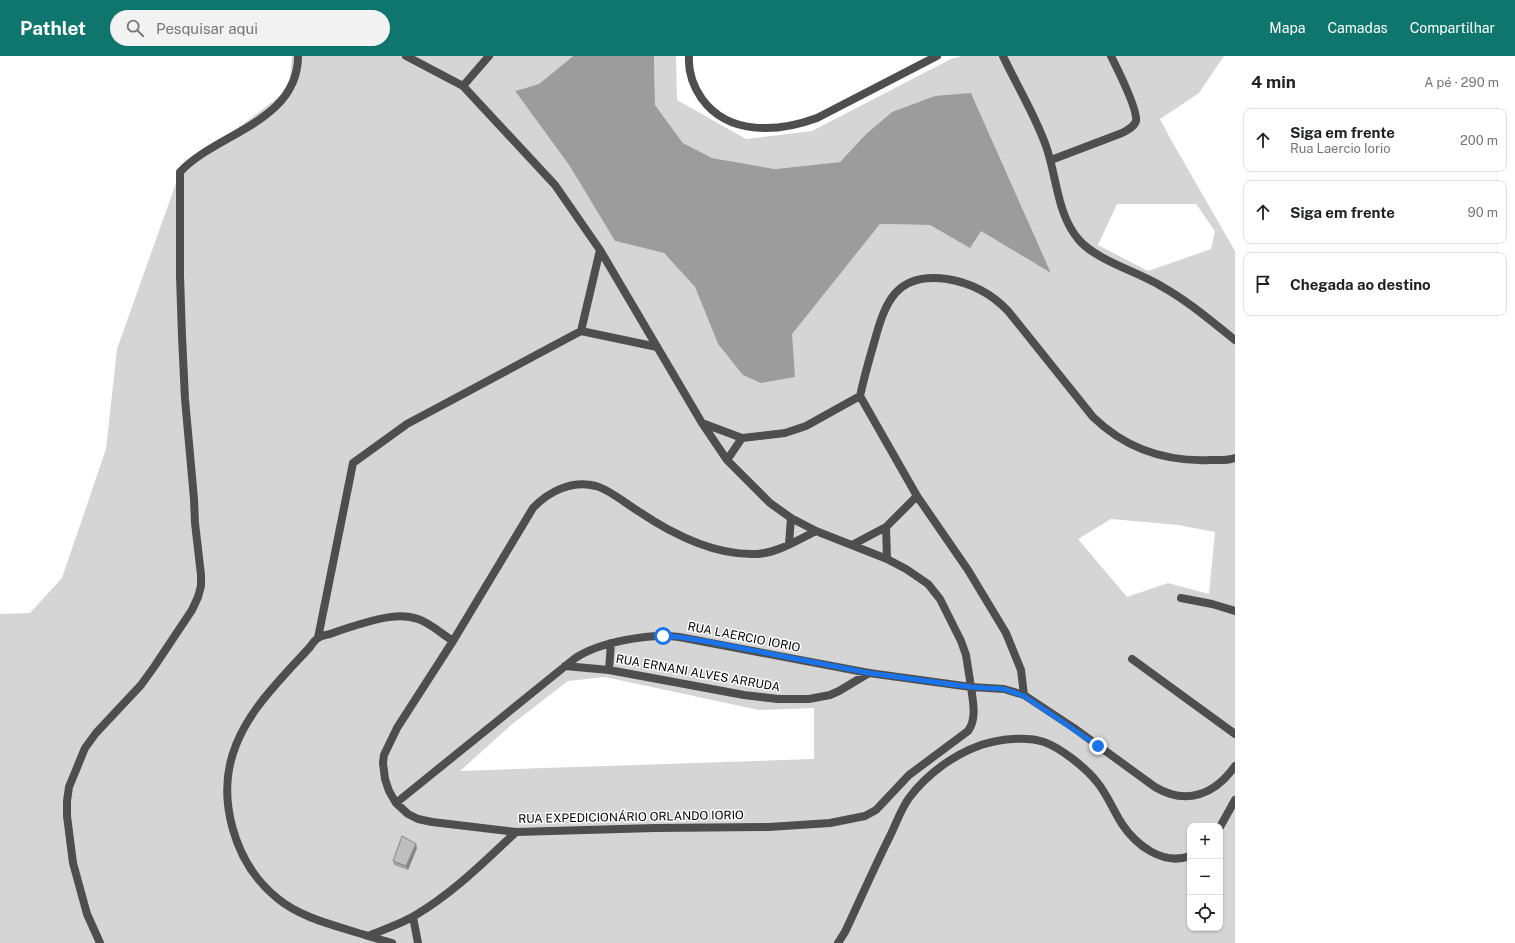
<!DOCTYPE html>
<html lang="pt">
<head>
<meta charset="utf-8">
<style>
	:root { --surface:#fff; --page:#f2f2f2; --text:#202124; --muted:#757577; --line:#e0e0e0; --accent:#0f766e }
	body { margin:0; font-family:"Public Sans",sans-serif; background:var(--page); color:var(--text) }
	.controls { position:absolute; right:12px; bottom:12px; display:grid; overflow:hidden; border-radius:8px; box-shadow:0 1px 3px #0004 }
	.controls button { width:36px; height:36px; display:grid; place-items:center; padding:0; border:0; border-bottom:1px solid var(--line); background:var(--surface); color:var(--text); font:20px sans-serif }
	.stop { position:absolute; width:12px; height:12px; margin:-9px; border:3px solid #1a73e8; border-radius:50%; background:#fff }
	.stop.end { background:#1a73e8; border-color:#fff; box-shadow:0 1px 4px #0008 }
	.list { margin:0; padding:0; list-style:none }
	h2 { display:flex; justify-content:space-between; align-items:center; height:52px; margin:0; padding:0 16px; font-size:17px }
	h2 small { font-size:13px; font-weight:400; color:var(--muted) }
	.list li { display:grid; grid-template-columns:26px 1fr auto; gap:12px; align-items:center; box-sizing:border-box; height:64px; margin:0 8px 8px; padding:0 8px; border:1px solid var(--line); border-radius:8px }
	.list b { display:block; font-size:15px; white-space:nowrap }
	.list p { margin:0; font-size:13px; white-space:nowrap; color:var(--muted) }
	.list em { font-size:13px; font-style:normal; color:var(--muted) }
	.icon { flex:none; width:22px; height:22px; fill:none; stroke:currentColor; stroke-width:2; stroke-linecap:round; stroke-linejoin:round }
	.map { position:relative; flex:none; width:1235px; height:887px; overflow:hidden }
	header { display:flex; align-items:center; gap:24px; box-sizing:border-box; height:56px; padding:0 20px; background:var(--accent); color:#fff }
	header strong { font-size:19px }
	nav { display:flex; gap:22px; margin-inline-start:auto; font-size:14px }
	.search { width:280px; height:36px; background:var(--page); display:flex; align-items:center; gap:10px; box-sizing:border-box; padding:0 14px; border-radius:22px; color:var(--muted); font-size:15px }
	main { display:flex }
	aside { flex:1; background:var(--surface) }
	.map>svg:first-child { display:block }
</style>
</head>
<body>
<header>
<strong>Pathlet</strong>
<div class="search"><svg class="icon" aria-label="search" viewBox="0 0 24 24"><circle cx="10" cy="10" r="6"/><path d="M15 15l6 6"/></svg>Pesquisar aqui</div>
<nav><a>Mapa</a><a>Camadas</a><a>Compartilhar</a></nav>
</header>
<main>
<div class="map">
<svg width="1235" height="887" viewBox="0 0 1235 887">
	<rect width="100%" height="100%" fill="#fff"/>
	<path fill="#d5d5d5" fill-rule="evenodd" d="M292,0H573L539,28L515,35L569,109L615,185L664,197L695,231L718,288L795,321L791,278L880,168L930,169L970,191L980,174L1051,217L971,37L892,56L866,78L840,106L775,113L712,102L683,87L655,49L654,0H676L677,44L746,83L812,75L951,3L962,0H1224L1199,37L1160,63L1170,82L1235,195V887H0V558L30,557L62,522L106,393L117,293L180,116L289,33ZM1117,148H1196L1215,175L1211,193L1148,215L1098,189ZM1111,463L1178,469L1215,476L1209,538L1168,527L1127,541L1078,483ZM605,621L759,654L814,652V703L460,715L511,669L568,625ZM1190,770H1220V872H1190Z"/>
	<path fill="#9c9c9c" d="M573,0H654L655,49L683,87L712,102L775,113L840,106L866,78L892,56L935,40L971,37L1051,217L981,175L970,192L930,169L880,168L792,278L795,321L761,327L743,319L718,288L695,231L664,197L615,185L569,109L515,35L539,28Z"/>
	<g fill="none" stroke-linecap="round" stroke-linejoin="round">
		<path stroke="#4e4e4e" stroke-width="8" d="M406,0L463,30
			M489,0L463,30L555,129L600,194
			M689,0C688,16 693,30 702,43C729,80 779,76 817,62L937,0
			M1003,0C1017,30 1035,59 1046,90C1057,121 1057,159 1079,184C1096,204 1138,216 1161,230C1188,245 1211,265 1235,284
			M1051,104L1122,77C1128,74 1134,71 1136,65C1138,54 1117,12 1111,0
			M702,367L742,382L785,377L806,370L860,340
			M727,404L742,382
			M917,440L860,340C864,322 869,304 874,287C885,246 896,216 947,223C972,227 991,237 1008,255L1093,361C1125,392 1166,406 1211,404C1218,404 1228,405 1235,402
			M886,471L917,440L968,514L1006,577L1021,614L1024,639
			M789,488L791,462
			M852,489L886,471L887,503
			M1181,542L1212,548L1235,555
			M318,582L353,407L407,368L581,275
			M453,585L533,452C549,435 572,424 596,430C610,434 625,447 638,455C672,478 714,500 757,498C777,497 798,484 816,475
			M1132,603L1235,678
			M565,610L609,614L744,639L778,643H809L830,639L839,635L869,617
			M609,614L611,587
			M396,747L574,603C598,586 650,577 679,581L869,617L971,631L966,599L961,585L940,543L928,528L906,513L887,503L816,475L791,462L770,447L727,404L702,367L600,194L581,275L657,291
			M413,861L418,887
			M368,880C338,870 302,863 277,842C234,807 215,741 236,689C247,661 266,639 286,617C294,608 302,600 310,591C312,588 315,584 318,582C321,580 326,579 330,578C341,574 353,570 364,567C381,562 401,557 418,563C430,567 442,578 453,585L397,672L384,699L383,707L385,723L389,735L396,747L408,758L418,763L432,766L516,776L655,772L769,771L830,767L865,760L876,754L909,719L968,675C977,663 973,646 971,631L1004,633L1024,639L1074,672L1155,731C1187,750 1215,738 1235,710
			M100,887L87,858L73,807L67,760V745L69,731L85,692L96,677L141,629L154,611L192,554L198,541L201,530V519L195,467L194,443L185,343L182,280L180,220V116C216,77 298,66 298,0
			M392,887L368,880C383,874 400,868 414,860C452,838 484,806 516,776"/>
		<path stroke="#4e4e4e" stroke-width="8" d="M1220,771L1235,744
			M838,887L845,876C860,844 874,812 890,780C896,768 901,753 909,742C927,718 953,699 981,689C999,683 1026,680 1044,686C1061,692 1086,712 1097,726C1107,738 1113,754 1122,768C1136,789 1163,810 1190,800"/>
	</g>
	<path fill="#a3a3a3" d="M417,792L408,814L394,809L393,805Z"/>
	<path fill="#858585" d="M416,788L417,792L408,814L406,810Z"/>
	<path fill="#bebebe" stroke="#858585" d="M402,780L416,788L406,810L393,805Z"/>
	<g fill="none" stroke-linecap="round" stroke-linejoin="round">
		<path stroke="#1a73e8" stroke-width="5" d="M663,580L679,581L710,586L869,617L971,631L1004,633L1024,640L1098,690"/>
	</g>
	<g text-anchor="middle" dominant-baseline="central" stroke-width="3" stroke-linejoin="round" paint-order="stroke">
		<g font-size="12" fill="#000" stroke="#fff">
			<text transform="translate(744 581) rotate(11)">RUA LAERCIO IORIO</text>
			<text transform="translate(698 617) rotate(10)">RUA ERNANI ALVES ARRUDA</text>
			<text transform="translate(631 761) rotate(-1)">RUA EXPEDICIONÁRIO ORLANDO IORIO</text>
		</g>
	</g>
</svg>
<div class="controls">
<button>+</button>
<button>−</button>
<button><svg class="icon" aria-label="locate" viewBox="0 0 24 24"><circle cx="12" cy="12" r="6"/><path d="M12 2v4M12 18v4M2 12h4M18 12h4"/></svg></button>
</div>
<div class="stop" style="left:663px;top:580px"></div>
<div class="stop end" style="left:1098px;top:690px"></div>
</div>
<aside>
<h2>4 min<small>A pé · 290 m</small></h2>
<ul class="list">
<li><svg class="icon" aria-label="ahead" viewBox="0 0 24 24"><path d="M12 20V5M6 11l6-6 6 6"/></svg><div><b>Siga em frente</b><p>Rua Laercio Iorio</p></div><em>200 m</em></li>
<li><svg class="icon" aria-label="ahead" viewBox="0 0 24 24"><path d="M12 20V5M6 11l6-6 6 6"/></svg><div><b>Siga em frente</b></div><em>90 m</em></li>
<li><svg class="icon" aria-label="arrive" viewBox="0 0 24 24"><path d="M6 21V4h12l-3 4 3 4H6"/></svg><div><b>Chegada ao destino</b></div></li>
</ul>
</aside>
</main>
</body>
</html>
